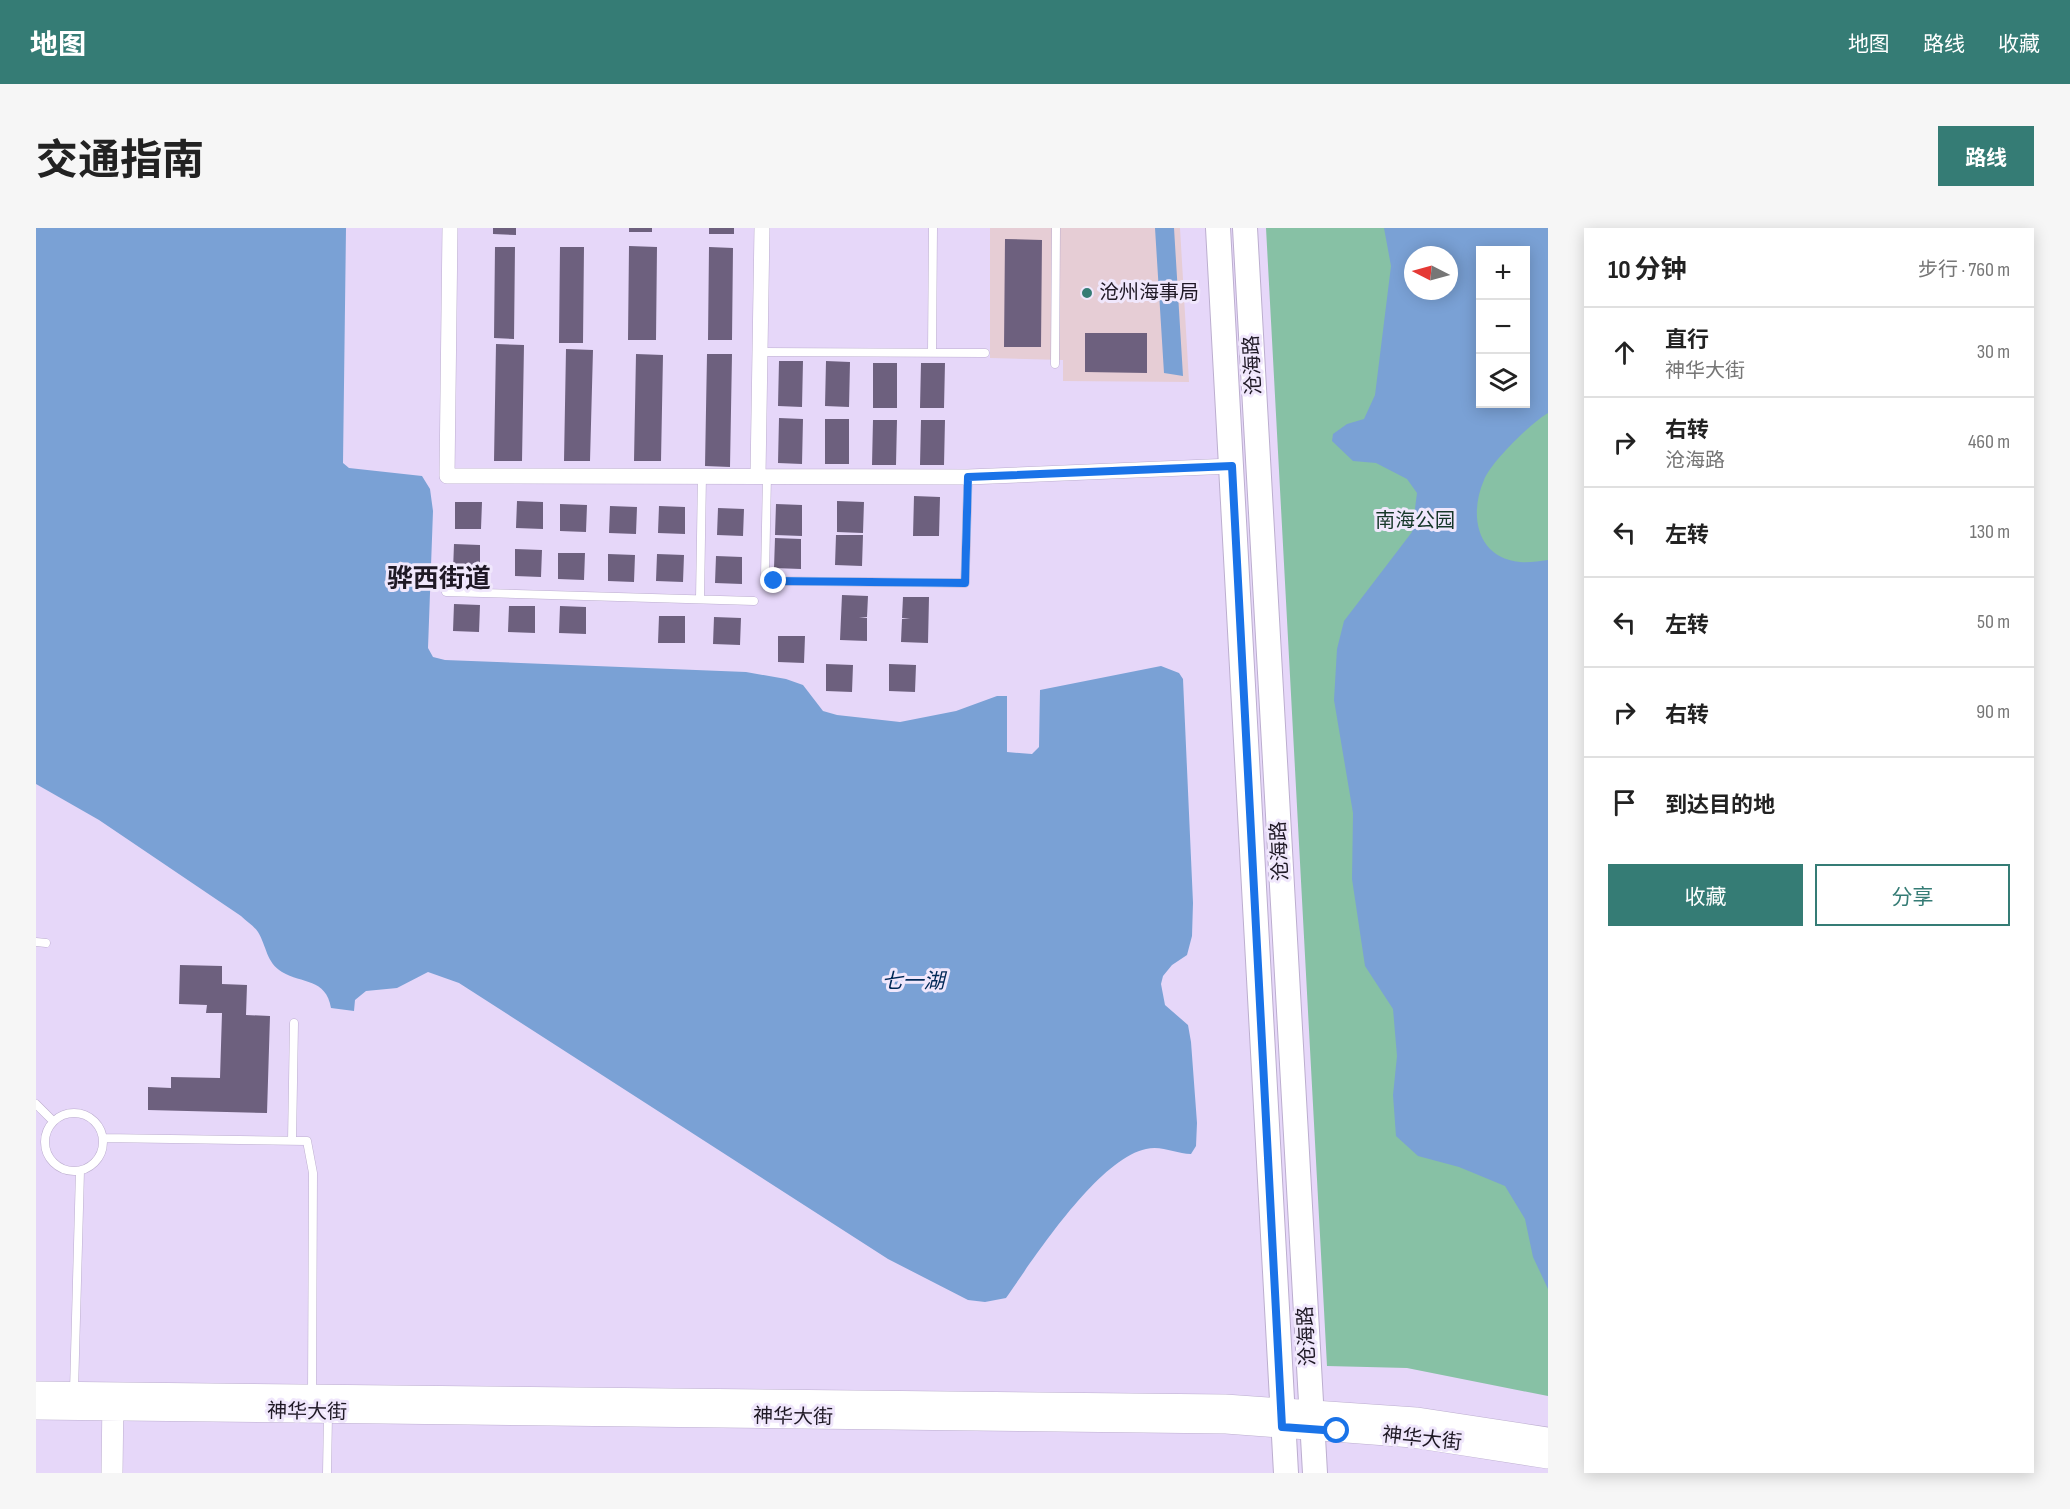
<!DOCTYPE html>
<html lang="zh">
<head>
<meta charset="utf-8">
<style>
	:root { --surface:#fff; --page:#f6f6f6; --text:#222; --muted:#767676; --line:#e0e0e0; --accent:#357c75 }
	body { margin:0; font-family:"Sofia Sans Condensed","Noto Sans SC",sans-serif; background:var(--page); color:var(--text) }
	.controls { position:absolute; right:18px; top:18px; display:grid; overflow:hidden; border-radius:0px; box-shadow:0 3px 15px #0003 }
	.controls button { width:54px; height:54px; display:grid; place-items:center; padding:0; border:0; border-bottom:2px solid var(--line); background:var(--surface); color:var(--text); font:30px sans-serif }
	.compass { position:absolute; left:1368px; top:18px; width:54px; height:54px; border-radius:50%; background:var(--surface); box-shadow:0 3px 15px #0003; rotate:276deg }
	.stop { position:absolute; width:18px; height:18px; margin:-14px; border:4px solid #1a73e8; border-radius:50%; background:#fff }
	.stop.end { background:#1a73e8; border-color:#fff; box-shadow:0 2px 6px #0008 }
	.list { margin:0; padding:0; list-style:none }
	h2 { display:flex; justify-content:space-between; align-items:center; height:78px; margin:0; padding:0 24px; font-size:26px }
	h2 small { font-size:20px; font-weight:400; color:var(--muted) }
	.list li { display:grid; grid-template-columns:39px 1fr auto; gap:18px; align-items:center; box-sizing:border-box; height:90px; padding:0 24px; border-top:2px solid var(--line) }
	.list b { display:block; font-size:22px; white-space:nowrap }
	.list p { margin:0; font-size:20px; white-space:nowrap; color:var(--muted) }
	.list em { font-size:20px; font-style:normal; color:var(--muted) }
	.actions { display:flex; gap:12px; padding:18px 24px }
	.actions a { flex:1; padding:14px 0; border:2px solid var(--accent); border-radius:0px; text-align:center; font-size:21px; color:var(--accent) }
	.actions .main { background:var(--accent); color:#fff }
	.icon { flex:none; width:33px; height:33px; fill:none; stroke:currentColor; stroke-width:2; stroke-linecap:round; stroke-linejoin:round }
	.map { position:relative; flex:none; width:1512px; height:1245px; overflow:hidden; border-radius:0px }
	header { display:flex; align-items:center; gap:36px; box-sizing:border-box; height:84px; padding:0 30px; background:var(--accent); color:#fff }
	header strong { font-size:28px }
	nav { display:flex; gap:33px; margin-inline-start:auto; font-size:21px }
	.intro { display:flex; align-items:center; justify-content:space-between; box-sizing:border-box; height:144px; padding:0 36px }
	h1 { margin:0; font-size:42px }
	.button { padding:15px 27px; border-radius:0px; background:var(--accent); color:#fff; font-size:21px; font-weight:700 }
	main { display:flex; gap:36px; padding:0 36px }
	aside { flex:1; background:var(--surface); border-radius:0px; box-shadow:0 3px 15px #0003 }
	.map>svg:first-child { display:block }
</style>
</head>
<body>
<header>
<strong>地图</strong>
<nav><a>地图</a><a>路线</a><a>收藏</a></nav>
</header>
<div class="intro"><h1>交通指南</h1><a class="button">路线</a></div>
<main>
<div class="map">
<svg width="1512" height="1245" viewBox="0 0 1512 1245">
	<rect width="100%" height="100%" fill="#e6d7f9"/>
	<path fill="#e6cdd5" d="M954,0H1144L1153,154L1027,153V132L954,130Z"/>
	<path fill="#87c1a5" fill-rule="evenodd" d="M1230,0H1512V1168L1371,1140L1291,1138ZM1444,22H1490V176H1444ZM1377,27H1413V63H1377Z"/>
	<path fill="#7aa1d5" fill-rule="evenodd" d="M0,0H310L307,235L313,240L386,248L394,261L397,283L392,420L397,429L409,432L710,444L750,451L767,457L787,483L801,487L864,494L920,483L961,468H971V524L996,526L1003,519L1004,462L1125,438L1143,445L1147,451L1157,675L1156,708L1151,727L1136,737L1127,748L1125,756L1129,777L1152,797L1155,814L1161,895L1160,918L1155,926C1140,926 1126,917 1110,921C1062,931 998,1030 970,1070L949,1074L932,1072L852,1031L423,755L392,744L361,760L330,763L319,772L318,783L295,780C290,750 266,756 246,744C230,734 231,719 222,704C218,698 210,693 205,688L63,592L0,556Z
		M1119,0H1138L1147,148L1128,145Z
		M1348,0H1512V185C1495,195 1455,234 1448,252C1433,286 1440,330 1484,334C1493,335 1503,333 1512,332V1061L1497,1029L1489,991L1469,958L1423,939L1382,928L1360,908L1357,867L1361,828L1357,781L1329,738L1316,651L1317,585L1298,472L1301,421L1308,393L1376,304L1381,265L1371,251L1340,235L1317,233L1296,213L1297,206L1311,196L1328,191L1339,167L1355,38ZM1490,22V176H1444V22ZM1377,27H1413V63H1377Z"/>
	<path fill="#6d607e" d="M457,0H480V7L457,6Z
		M593,0H616V4H593Z
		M673,0H698V6H673Z
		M969,11L1006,12L1005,119H968Z
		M593,18L621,19L620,112H592Z
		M459,19H479L478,111L458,110Z
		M524,19H548L547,115H523Z
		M673,19L697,20L696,112H672Z
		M1049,105H1111V145L1049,144Z
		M460,116L488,117L486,233H458Z
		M530,121L557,122L554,233H528Z
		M600,126L627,127L625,233H598Z
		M671,126H696L694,239L669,238Z
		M743,133H767L766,179L742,178Z
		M790,133L814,134L813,179L789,178Z
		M837,135H861V180H837Z
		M885,135H909L908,180H884Z
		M743,190L767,191L766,236L742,235Z
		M789,191H813V236H789Z
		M837,192H861L860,237H836Z
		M885,192H909L908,237H884Z
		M878,268L904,269L903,308H877Z
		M481,273L507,274V301L480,300Z
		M801,273L828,274L827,305L801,304Z
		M419,274H446L445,301H419Z
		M524,276L551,277L550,304L524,303Z
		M740,276L766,277V308L739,307Z
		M574,278L601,279L600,306L573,305Z
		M623,278L649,279V306L622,305Z
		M682,280L708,281L707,308L681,307Z
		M800,307H827L826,338L799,337Z
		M739,310L765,311V341L738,340Z
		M418,316L444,317V343H417Z
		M479,321L506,322L505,349L479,348Z
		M522,325H549L548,352L522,351Z
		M572,326L599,327L598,354L572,353Z
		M621,326L648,327L647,354L620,353Z
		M680,328L706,329V356L679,355Z
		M806,367L832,368L831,389H823L831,390V413L804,412Z
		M867,369H893L892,415L865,414L866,391H874L866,390Z
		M418,376L444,377L443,404L417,403Z
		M473,378H499V405L472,404Z
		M524,378L550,379V406L523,405Z
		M623,388H649V415H622Z
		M678,389L705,390L704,417L677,416Z
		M742,408H769L768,435L742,434Z
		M790,436L817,437L816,464L790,463Z
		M853,436L880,437L879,464L853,463Z
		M144,737L186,738V756L211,757L210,787L234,788L231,885L112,882V859L135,860V849L184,850L186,785H170L171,777L143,776Z"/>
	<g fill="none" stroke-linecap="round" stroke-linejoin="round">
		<g stroke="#bcaecf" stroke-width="9">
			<path id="lane" d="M724,124L949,125
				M896,125L897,0
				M1019,136L1020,0
				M731,247L729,349L737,353L929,355L932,249
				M410,364L718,373
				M664,371L666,247
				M0,714L10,715
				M0,876L17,893
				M9 914a29 29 0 1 1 58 0a29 29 0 1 1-58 0Z
				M67,910L271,913L277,945L276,1166
				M256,913L258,795
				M38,1163L44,943
				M291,1245L292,1187"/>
		</g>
		<g stroke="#bcaecf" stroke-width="16">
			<path id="street" d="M414,0L411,248L932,249L1196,238
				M722,247L726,0"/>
		</g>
		<g stroke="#bcaecf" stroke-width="22">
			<path id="secondary" d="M0,1164L1189,1177L1380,1190L1512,1210
				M0,1181L1190,1195L1377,1209L1512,1230
				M76,1245L77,1168"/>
		</g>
		<g stroke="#bcaecf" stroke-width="26">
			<path id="primary" d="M1182,0L1250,1245
				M1209,0L1279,1245"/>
		</g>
		<use href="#lane" stroke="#fff" stroke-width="8"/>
		<use href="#street" stroke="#fff" stroke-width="15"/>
		<use href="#secondary" stroke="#fff" stroke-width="21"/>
		<use href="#primary" stroke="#fff" stroke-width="24"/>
	</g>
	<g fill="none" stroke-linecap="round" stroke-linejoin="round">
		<path stroke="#1a73e8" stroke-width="8" d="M738,353L929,355L932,249L1196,238L1246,1199L1301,1203"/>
	</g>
	<circle fill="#357c75" stroke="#f0e7fc" stroke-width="2" cx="1051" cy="65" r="6"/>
	<g text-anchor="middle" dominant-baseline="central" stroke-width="6" stroke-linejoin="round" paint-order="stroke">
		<g font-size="20" fill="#1f1925" stroke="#f0e7fc" text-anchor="start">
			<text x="1063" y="65">沧州海事局</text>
		</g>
		<g font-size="20" fill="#1f1925" stroke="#f0e7fc">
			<text transform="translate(1217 137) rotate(-93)">沧海路</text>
			<text transform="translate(1244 623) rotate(-93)">沧海路</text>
			<text transform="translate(1271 1108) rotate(-93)">沧海路</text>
			<text transform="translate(271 1184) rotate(1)">神华大街</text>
			<text transform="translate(757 1189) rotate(1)">神华大街</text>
			<text transform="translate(1386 1211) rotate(6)">神华大街</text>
		</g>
		<g font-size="20" fill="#163729" stroke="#f0e7fc">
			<text x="1379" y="293">南海公园</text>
		</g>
		<g font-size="21" font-style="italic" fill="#002856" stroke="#f0e7fc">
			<text x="877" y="753">七一湖</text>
		</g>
		<g font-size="26" font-weight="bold" fill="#1f1925" stroke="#f0e7fc">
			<text x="403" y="351">骅西街道</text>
		</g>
	</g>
</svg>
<div class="controls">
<button>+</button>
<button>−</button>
<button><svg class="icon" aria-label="layers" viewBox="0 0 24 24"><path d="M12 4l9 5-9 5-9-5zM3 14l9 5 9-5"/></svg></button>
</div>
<svg class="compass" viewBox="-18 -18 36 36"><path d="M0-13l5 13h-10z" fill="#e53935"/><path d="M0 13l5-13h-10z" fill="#767676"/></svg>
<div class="stop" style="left:1301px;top:1203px"></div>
<div class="stop end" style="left:738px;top:353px"></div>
</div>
<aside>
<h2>10 分钟<small>步行 · 760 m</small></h2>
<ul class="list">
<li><svg class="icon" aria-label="ahead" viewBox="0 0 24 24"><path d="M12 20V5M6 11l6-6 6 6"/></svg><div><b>直行</b><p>神华大街</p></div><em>30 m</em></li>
<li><svg class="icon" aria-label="right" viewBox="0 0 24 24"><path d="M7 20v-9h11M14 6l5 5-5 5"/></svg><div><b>右转</b><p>沧海路</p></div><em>460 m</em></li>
<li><svg class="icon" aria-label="left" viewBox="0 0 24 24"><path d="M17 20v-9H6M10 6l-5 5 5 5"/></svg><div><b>左转</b></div><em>130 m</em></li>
<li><svg class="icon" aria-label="left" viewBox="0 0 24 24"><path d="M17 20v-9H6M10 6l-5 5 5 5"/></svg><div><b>左转</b></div><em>50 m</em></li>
<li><svg class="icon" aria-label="right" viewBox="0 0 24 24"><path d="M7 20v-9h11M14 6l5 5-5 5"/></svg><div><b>右转</b></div><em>90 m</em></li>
<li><svg class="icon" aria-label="arrive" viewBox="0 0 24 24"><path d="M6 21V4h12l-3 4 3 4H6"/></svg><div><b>到达目的地</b></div></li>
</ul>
<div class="actions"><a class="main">收藏</a><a>分享</a></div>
</aside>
</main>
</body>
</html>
